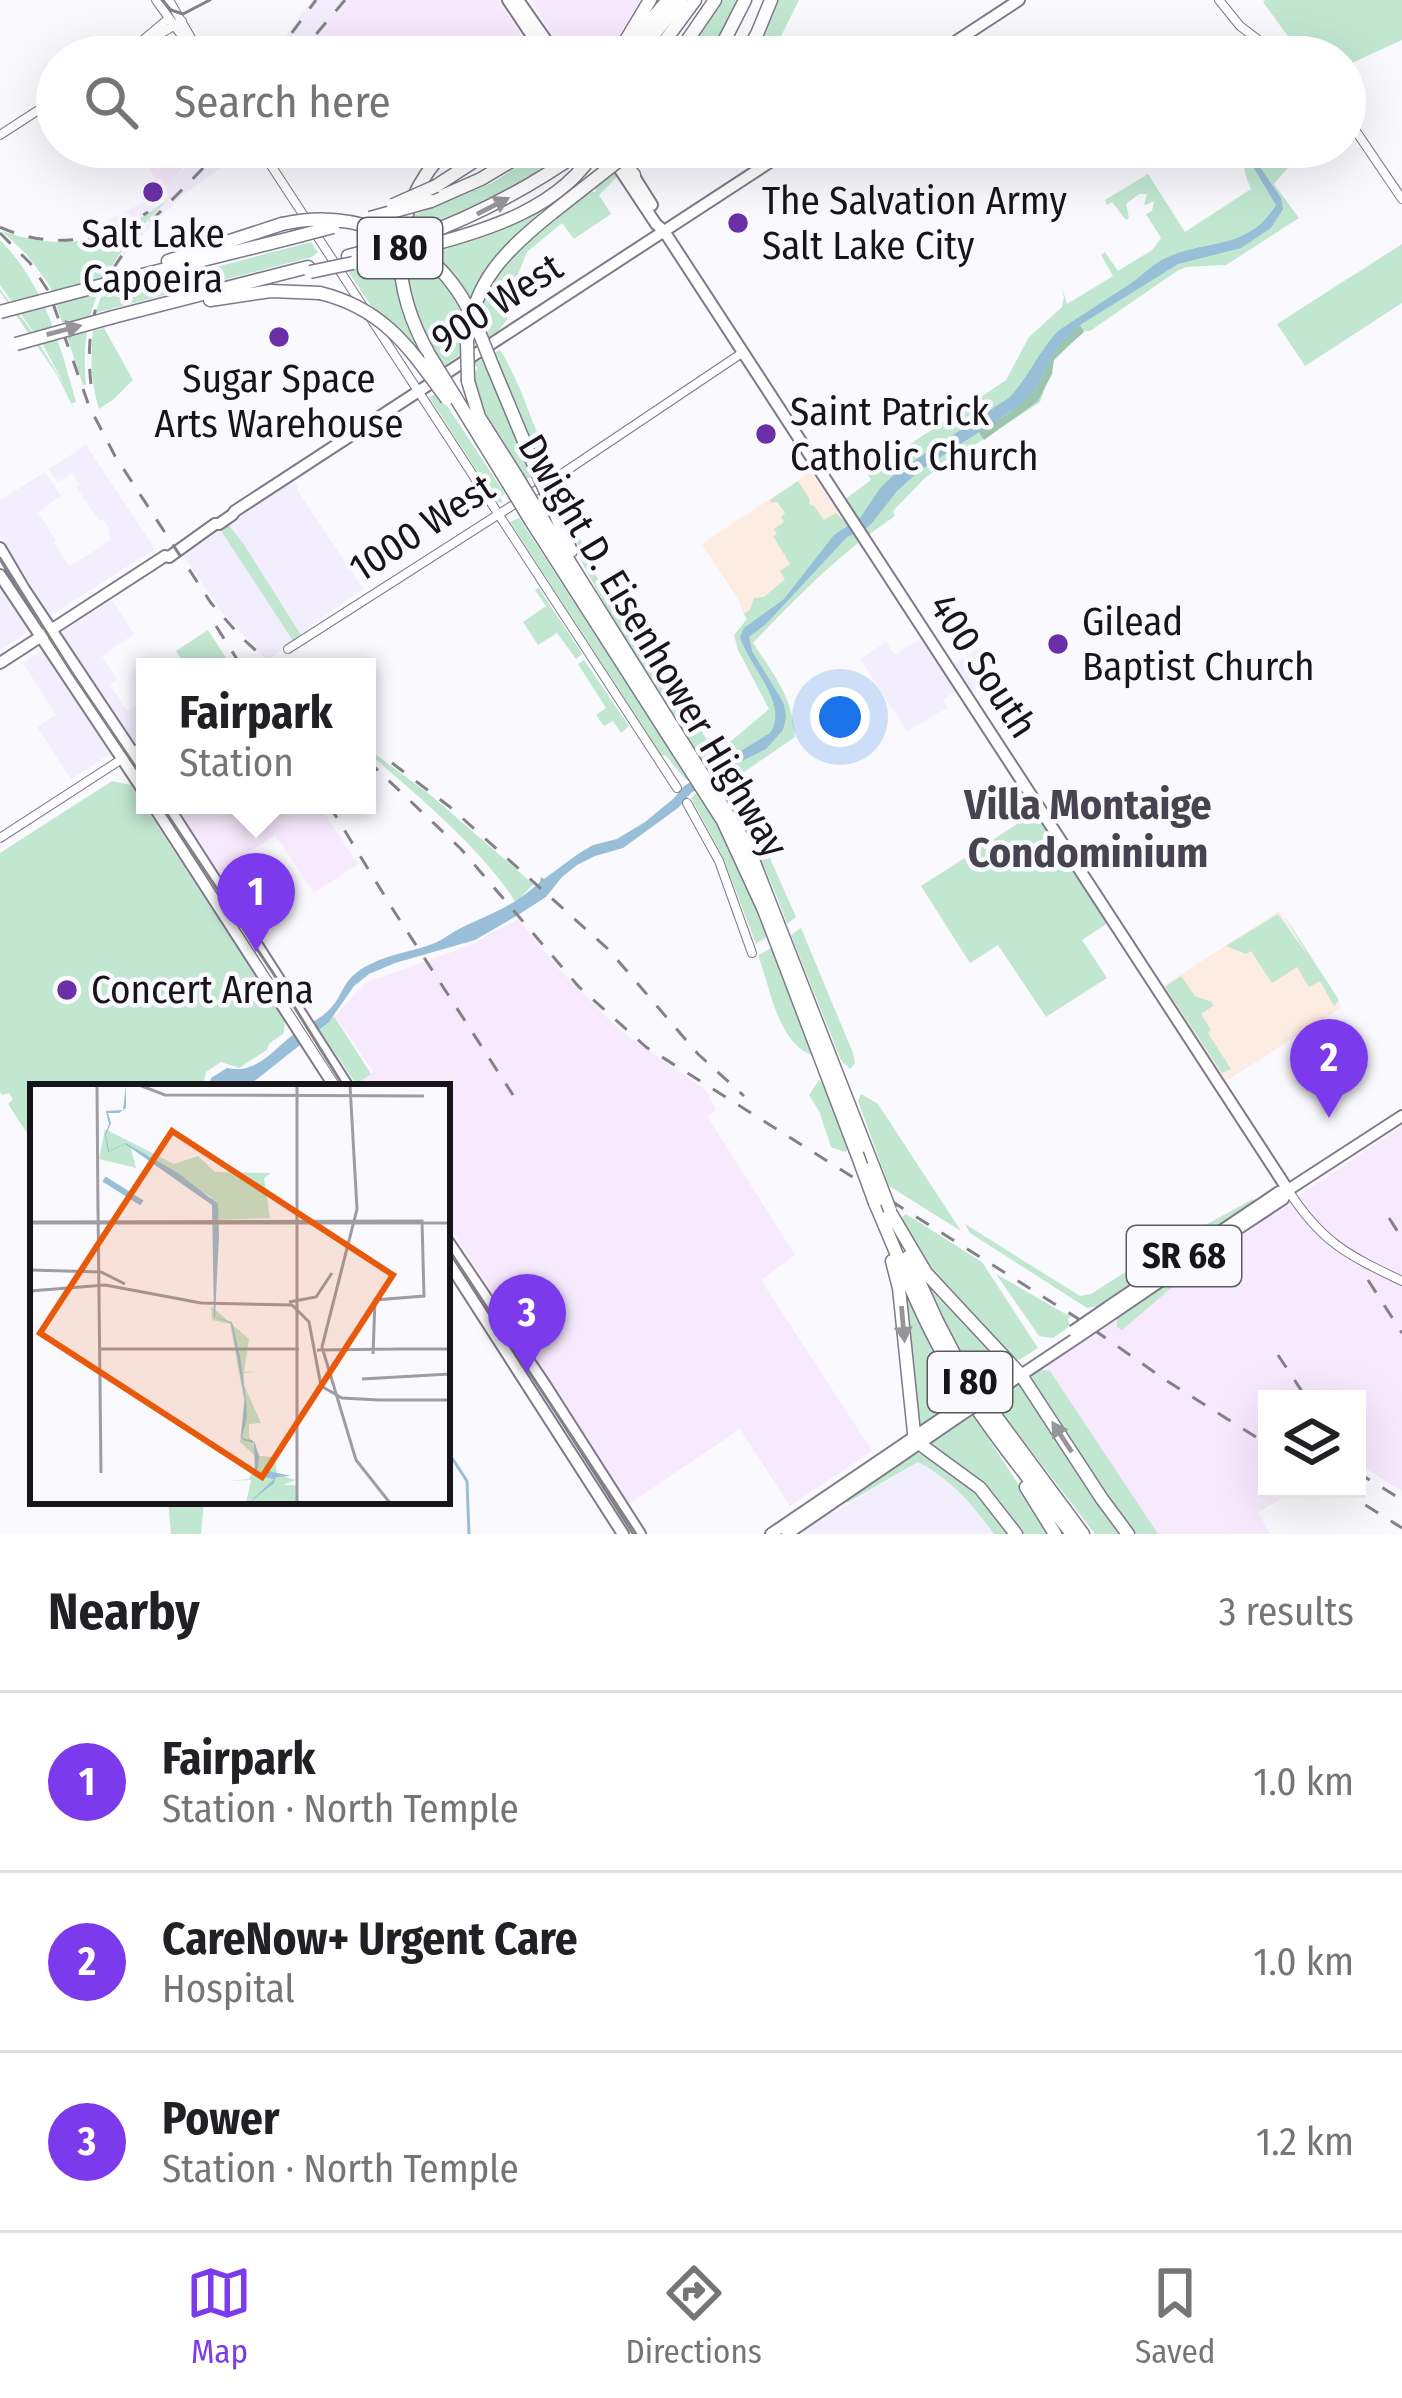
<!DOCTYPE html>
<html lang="en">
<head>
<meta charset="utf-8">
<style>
	:root { --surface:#fff; --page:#f6f6f6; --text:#202124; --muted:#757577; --line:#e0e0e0; --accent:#7c3aed }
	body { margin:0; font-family:"Fira Sans Condensed",sans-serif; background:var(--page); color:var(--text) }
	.controls { position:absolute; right:36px; bottom:36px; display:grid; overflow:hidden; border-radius:0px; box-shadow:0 12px 48px #0002 }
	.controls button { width:108px; height:108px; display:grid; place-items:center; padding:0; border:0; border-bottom:3px solid var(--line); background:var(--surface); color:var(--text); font:60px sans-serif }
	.you { position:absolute; left:840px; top:717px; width:42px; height:42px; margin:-30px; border:9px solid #fff; border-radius:50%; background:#1a73e8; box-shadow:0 0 0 18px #1a73e833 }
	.badge { display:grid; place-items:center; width:78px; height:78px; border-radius:50%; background:var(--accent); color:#fff; font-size:39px; font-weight:700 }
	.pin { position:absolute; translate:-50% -99px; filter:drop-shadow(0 3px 6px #0008) }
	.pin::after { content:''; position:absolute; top:63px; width:42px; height:36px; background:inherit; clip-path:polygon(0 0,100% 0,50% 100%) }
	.popup { position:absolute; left:136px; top:658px; width:240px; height:156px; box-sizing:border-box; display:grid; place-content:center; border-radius:0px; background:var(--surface); filter:drop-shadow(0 3px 9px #0005); font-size:39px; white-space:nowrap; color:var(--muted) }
	.popup b { font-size:45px; color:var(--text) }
	.popup::after { content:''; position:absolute; left:50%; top:100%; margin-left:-24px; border:24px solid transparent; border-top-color:var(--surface) }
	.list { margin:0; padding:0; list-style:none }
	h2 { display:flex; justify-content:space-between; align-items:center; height:156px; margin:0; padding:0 48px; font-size:51px }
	h2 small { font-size:39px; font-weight:400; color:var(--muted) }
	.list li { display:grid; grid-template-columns:78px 1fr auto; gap:36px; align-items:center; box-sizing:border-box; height:180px; padding:0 48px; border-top:3px solid var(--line) }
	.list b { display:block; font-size:45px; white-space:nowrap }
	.list p { margin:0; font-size:39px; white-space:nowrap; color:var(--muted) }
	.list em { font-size:39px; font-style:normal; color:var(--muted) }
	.icon { flex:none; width:66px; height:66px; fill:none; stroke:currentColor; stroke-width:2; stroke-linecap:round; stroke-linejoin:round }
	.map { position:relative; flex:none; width:1402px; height:1534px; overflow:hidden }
	.search { position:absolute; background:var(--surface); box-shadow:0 12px 48px #0002; left:36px; right:36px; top:36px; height:132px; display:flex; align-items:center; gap:30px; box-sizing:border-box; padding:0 42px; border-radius:66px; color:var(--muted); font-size:45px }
	.sheet { height:696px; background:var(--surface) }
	nav { display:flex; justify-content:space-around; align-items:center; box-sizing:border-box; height:168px; border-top:3px solid var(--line); background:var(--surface); font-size:33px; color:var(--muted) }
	nav a { display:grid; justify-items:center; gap:6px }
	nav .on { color:var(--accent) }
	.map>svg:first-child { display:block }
</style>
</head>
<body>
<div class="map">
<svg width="1402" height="1534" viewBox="0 0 1402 1534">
	<rect width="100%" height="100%" fill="#faf9fd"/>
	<path fill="#f3eefd" d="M312,0H351L300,57H270Z
		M203,147H244L246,150L184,194L131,246L113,273L105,269L87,243L83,226L104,222L151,199L181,173Z
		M86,445L155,549L50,616L0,536V500L45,472L61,496L38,512L56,541L54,543L69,566L96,550L111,539L108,533L110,530L103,519L99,521L76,487L79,484L72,473L58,482L49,469Z
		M290,481L298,485L297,490L363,589L307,628V633L267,660L222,613L181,552Z
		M0,585L29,631L0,650Z
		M112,600L134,634L102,656L117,679L110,685L127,711L135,706L145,722V736L135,742H131L62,637L64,631Z
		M921,638L943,671L981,647L999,674L972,692L966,684L943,700L947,708L907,731L860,659L886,642L895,655Z
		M40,652H45L110,754L71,779L37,727L56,715L23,663Z
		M919,1462L950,1481L974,1505L996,1534H804L802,1529L832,1508L835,1512Z"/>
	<path fill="#f8eafe" d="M351,0H498L535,57H311L306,49Z
		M530,0H640L614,43L596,57H567Z
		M135,147H203L163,190Z
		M187,805H319L358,864L314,893L275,835L218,873L178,811Z
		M518,919L558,968L622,1032L706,1090L716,1110L707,1116L795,1255L761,1280L872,1451L790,1506L740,1429L629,1504L447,1223V1087H358L356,1083L373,1072L335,1016L365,983L468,946Z
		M1402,1126V1491L1357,1463V1399H1267V1489H1295L1258,1513L1270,1534H1155L1044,1368Z"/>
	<path fill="#fdece1" d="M811,472L842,518L824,544L746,620L738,599L702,544Z
		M1279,911L1342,1007L1226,1081L1163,986Z"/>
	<path fill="#c1e7d1" d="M723,0H741L713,57H684Z
		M775,0H799L774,50L768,57H749Z
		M1265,0H1402V40L1345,66V57H1288L1281,51L1290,44V39L1263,2Z
		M548,147H574C522,185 466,212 407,233L411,216L492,183Z
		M1247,147H1291L1285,151L1292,163L1274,184L1299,218L1226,265L1186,267L1177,271L1090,331H1083L1053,362L1040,402L926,477L893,511L895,516C841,552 798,596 753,643C774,675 793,697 795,737L728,783L769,856L796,917L787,924C770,874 746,828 718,783L723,778L711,765L707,767C650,679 592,593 551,497L556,492L564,497L591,566L608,596L625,617L692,725L699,727L713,749L729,743L769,709L738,650L734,635L747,619L744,614L750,610L754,598L764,597L785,579L780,571L790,564L773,536L777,534L774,529L784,522L781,517L785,513L777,502L772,503L770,500L798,481L810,500L809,504L814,506L824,520L836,513L842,519L850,510L844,500L871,480L865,469L883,457L888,459L1006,380L1029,337L1062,307L1064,297L1062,287L1067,304L1113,276L1101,255L1105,252L1118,271L1152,250L1161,238L1146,214L1152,211L1154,201L1146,205L1144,204L1147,194H1139L1126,204L1129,218L1126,220L1112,202L1107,205L1105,200L1148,174L1185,232L1251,189L1246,177L1242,154Z
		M597,170L509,241L489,265L479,282L461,354L445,365L438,358L420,321H416L410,298L404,254L472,238L513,224Z
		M615,172L617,177L599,195L611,214L574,239L562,223L527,252L515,282L507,320L498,331L485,339L477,319C492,260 544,227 590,191L596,192L595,187Z
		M169,199C112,253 78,303 86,385H83L50,286L27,255L2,231C70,254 113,240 169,199Z
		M0,240C44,284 60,344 76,402L72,403L73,407L57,375L0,292V289L31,330L66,388L43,345L0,285Z
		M311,242L318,252L312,257L95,313L101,297Z
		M1402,244V303L1305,366L1277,324Z
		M388,259L393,261C398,307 411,333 433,372L375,312L348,271L353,267Z
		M104,328L133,380L114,399L99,409C91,382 90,358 93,331Z
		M500,350C523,386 532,428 552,465L549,474L540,471L497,367L499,358L493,359L491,354Z
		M486,357L485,364L491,370L535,475L525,480C504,446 480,414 474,373L478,368L473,364Z
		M433,395H440L505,494L500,497L503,503L497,502L429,397Z
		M519,518L690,781L686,780L665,755L662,756L510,522Z
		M228,524L243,543L301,635L300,638L293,641L220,529Z
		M539,588L582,654L576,659L557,633L538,645L523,622L546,606L535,590Z
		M208,630L232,667H186L176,651Z
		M584,660L629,726L621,733L613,721L604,726L596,715L606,708L578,664Z
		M367,748L433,797L533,884L516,903C486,853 412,790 367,752Z
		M112,781L131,785L285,1022L284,1033L269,1044L267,1050L239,1068L221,1062L206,1072L203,1087H33V1142L8,1104L13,1099L9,1093L2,1095L0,1092V853Z
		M697,792L728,843L768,936L756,944L723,857L691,798Z
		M1036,812L1108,923L1082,940L1107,978L1046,1017L998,945L970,963L921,886Z
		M1282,912L1339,1000L1334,1006L1320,981L1309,987L1297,967L1272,983L1251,951L1246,954L1226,946L1278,914L1308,956Z
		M801,928L853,1053L855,1063L850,1069L841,1060L791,935Z
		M772,947L814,1056C778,1044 771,990 759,958V955Z
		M1181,976L1195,996L1212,1002L1213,1006L1201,1014L1211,1030L1208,1033L1231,1069L1222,1073L1165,987Z
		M334,1016L371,1074L356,1084L319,1029Z
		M819,1080L827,1088L850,1148L845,1152L831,1147L819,1111L809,1095Z
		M861,1094L878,1104L961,1231L889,1186L858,1101Z
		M1253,1199L1255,1202L1099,1306L1087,1308L970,1233L965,1224L1080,1296L1091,1294L1160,1250Z
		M906,1214L982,1262L1038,1348L1019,1360L1011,1357C969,1314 925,1275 901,1218Z
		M1219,1247L1223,1249L1221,1258L1170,1289L1122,1330L1117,1327V1318L1121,1313Z
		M921,1274L1005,1363L1007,1369L982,1386L956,1343Z
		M996,1274L1071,1317L1068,1319L1070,1326L1053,1338L1039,1336Z
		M904,1288L931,1347L961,1400L919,1429Z
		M1039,1369L1050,1371L1158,1534H1134L1117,1513L1030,1379Z
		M1019,1383L1124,1534H1095L993,1401Z
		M973,1415L1051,1534H1020C998,1493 963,1472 929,1444Z
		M917,1453C958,1463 986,1503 1012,1534H994C973,1505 951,1479 918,1462L847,1503L845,1501Z
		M168,1501H204L201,1534H171Z"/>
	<path fill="#9bc5ad" d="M1080,325L1084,332L1054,359L1052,374L1038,401L984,440L978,431L1008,414L1035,390L1059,345Z"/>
	<path fill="#98bed8" d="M1254,147H1262L1258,164L1281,198L1283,209L1271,228L1241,248L1178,264L1080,325L1059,345L1035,390L1019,406L919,471L897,491L872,523L865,529L847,537L766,624L749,637L752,651L784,704L786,717L783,730L766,749L728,768L715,781L692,792L678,808L623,848L595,856L577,865L562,877L546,897L518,915L475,940L395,963L369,974L354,986L329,1022L247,1087H209L211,1078L227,1068C258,1075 275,1047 298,1031C311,1022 325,1017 335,1003C342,993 345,981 356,973C379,955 409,953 435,943C444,939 451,933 459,929C491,913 512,908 540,882L541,877L544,879L578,854L593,845L617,839L645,822L673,799L684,786L770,733C790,704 748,665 740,637L744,628L784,599L834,535L860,518L881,487L896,473L1010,397C1029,376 1039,351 1058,331C1081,315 1106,300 1130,284C1140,277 1149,268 1160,261C1203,237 1246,254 1276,205L1252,165Z"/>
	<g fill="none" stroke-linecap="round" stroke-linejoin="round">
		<path stroke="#98bed8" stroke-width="3" d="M448,1452L467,1481L469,1534"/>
		<g stroke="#7f7989" stroke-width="10">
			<path id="minor" d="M156,0L197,57
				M169,0L202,57
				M1219,0L1240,26L1281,57
				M143,40L168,19
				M121,57L182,21
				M1345,115L1402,199
				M0,135L57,98
				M259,147L677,788
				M288,649L560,475L742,353
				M687,803L719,861L752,953
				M0,838L145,744
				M1288,1190C1322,1243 1348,1255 1402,1281"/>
		</g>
		<g stroke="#7f7989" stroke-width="14">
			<path id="major" d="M508,0L546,57
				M518,0L558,57
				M932,57L1019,0
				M613,159L656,224L664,231L1288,1190
				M630,170L652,205
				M0,548L24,589L145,771
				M0,575L145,793
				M0,663L165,556L169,557L215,524H219L232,515L235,511L793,147
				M153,805L335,1087
				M167,805L348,1087
				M1227,1236L1283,1199L1288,1190
				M447,1240L545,1385L640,1534
				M447,1260L623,1534
				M1108,1307L1279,1192L1288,1190L1402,1116
				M1115,1312L1212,1246
				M1000,1389L1078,1337
				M771,1534L954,1410
				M787,1534L958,1417"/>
		</g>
		<g stroke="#7f7989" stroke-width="15">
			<path id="highway" d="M626,40L650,0
				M617,57L624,52L668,0
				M636,57L681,0
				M653,57L695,0
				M676,57L715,0
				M716,57L745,0
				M744,57L757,34L771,0
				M610,147L634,175
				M436,186L496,147
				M431,201L481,179L535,147
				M416,238C478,215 533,186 587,147
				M423,247C485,231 563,208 597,147
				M348,256L375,249
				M168,261L282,224
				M114,282L291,238
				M210,300L271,291L320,293
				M113,317L308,267
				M467,342C473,281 506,250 552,213
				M430,356C388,282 387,212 448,147
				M493,367L536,470
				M468,381L479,417L517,477
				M454,395L508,483
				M553,508L571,551
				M540,515L748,847L873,1166
				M531,521L723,821L764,910L857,1154
				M875,1203C897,1253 916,1306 943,1354C979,1419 1027,1476 1072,1534
				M890,1212L926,1273L1021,1375L1102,1499L1128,1534
				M908,1257L937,1321L964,1373L1083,1534
				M892,1261L899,1288L914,1433L924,1447L980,1488L1016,1534
				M1026,1487L1055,1534"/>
		</g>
		<use href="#minor" stroke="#fff" stroke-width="8"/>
		<use href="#major" stroke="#fff" stroke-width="10"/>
		<use href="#highway" stroke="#fff" stroke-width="12"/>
		<path stroke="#848287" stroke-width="3" d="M162,0L171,10L183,14L210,0
			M0,558L72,673L145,781
			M161,805L277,979L344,1087
			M447,1247L636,1534"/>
		<path stroke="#848287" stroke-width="3" stroke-dasharray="15 15" stroke-linecap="butt" d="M274,57L316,0
			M297,57L345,0
			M0,227C51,250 102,242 148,212
			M0,233L30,263L49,292L89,406L115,456L211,603L241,637L274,667
			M91,384C77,264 154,227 222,147
			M216,626L242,667
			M367,760L461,849L579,987L646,1047L1077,1318L1167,1381L1267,1444
			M392,763L450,807L608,949L698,1054L744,1096
			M329,805L392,908L513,1095
			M1389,1218L1402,1238
			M1368,1280L1402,1333
			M1278,1355L1307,1399
			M1259,1417L1267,1421
			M1357,1472L1402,1500
			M1340,1489L1402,1528"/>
		<g stroke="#7f7989" stroke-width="14" stroke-linecap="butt">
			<path id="major-bridge" d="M1073,1331L1108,1307
				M1078,1337L1115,1312
				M954,1410L996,1383
				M958,1417L1000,1389"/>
		</g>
		<g stroke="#7f7989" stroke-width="15" stroke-linecap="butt">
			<path id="highway-bridge" d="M393,205L436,186
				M552,213L627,154
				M370,218L431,201
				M282,224C347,209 418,233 457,290C473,313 482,340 493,367
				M291,238L333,227
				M375,249L416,238
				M380,256L420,247
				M310,272L353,263
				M320,293C385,309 410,349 447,399
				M0,312L114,282
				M467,342L468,381
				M16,344L113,317
				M430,356L454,395
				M536,470L553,508
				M517,477L540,515
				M508,483L531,521
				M857,1154L875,1203
				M873,1166L890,1210"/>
		</g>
		<use href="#major-bridge" stroke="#fff" stroke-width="10"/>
		<use href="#highway-bridge" stroke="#fff" stroke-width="12"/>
	</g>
	<defs><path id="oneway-solid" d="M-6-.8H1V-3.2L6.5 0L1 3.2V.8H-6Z" transform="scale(3)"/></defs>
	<g fill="#979598">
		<use href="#oneway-solid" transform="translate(493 206) rotate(-27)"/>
		<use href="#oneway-solid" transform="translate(64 330) rotate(-15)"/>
		<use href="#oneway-solid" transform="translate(903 1324) rotate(85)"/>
		<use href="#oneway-solid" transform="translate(1062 1437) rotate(-123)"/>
	</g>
	<g fill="#6a30a7" stroke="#faf9fd" stroke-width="4.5">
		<circle cx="153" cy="192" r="12"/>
		<circle cx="738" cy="223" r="12"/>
		<circle cx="279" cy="337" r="12"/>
		<circle cx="766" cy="434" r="12"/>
		<circle cx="1058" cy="644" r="12"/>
		<circle cx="67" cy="990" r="12"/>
	</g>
	<g text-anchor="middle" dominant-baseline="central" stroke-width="9" stroke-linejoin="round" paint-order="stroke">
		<g fill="#faf9fd" stroke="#5b595e" stroke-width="3">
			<rect x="358" y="218" width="84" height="60" rx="9"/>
			<rect x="1127" y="1226" width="114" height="60" rx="9"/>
			<rect x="928" y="1352" width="84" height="60" rx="9"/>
		</g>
		<g font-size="36" font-weight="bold" fill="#17141a">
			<text x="400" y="248">I 80</text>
			<text x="1184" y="1256">SR 68</text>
			<text x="970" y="1382">I 80</text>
		</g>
		<g font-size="39" fill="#17141a" stroke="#faf9fd" text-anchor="start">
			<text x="762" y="201">The Salvation Army<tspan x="762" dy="45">Salt Lake City</tspan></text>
			<text x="153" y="234" text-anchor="middle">Salt Lake<tspan x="153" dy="45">Capoeira</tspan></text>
			<text x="279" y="379" text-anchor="middle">Sugar Space<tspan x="279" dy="45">Arts Warehouse</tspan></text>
			<text x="790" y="412">Saint Patrick<tspan x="790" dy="45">Catholic Church</tspan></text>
			<text x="1082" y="622">Gilead<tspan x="1082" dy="45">Baptist Church</tspan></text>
			<text x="91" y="990">Concert Arena</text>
		</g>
		<g font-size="39" fill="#17141a" stroke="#faf9fd">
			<text transform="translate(497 303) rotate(-33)">900 West</text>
			<text transform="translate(422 528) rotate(-33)">1000 West</text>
			<text transform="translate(653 646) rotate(59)">Dwight D. Eisenhower Highway</text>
			<text transform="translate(983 666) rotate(57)">400 South</text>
		</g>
		<g font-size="42" font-weight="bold" fill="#484350" stroke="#faf9fd">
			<text x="1088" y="805">Villa Montaige<tspan x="1088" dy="48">Condominium</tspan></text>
		</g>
	</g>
	<g transform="translate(30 1084)">
		<rect width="420" height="420" fill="#faf9fd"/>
		<path d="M75,45L144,80L168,72L185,88L241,89L234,94L240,134L189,136L181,113L100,61L106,84L69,75ZM181,222L219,255L214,288L230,287L214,289V301L231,339L219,340V353L230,372L245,373L247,391L266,396L253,401H267L266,419H216L221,396L199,397L219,395L228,375L210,358L214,316L200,240L182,236Z" fill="#c1e7d1"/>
		<path d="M96,1V24L89,29H78L81,39L76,51L79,67L96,59L148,89L188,120L189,152L185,233L202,238L210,272L216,317L217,334L212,352L214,355L222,356L225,359L229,373L227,391L238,387L261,392L246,393L244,399L219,419L244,395L225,391L224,359L213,356L211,353L215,316L201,239L184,233L182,121L95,60L78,68L75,51L79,40L76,27L93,26Z" fill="#98bed8"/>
		<path fill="none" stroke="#98bed8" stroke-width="6" d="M74,95L112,119"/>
		<path fill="none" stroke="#9f9da2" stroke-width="3" d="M67,1L68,130M109,1L135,11L394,12M267,1V419M320,1L327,125L292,263L326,376L360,419M419,1L420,419M68,123L71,389M0,138L392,137L394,212L345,216L343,270M0,139H420M0,186L71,188L95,200M0,207L75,201L171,219L262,221L279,238L291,302L312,314L349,316M259,218L286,213L302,189M71,265H269M363,265H420M287,266L368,265M332,295L420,290M349,316H420"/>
		<path fill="#e8590c" fill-opacity="0.15" stroke="#e8590c" stroke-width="6" d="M142,47L363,191L232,393L10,249Z"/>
		<rect width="420" height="420" fill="none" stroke="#17141a" stroke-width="6"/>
	</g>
</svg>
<div class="controls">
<button><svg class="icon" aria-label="layers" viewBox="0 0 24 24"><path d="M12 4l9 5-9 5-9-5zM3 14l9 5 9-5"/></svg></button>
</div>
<div class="you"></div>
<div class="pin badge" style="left:256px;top:952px">1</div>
<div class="popup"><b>Fairpark</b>Station</div>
<div class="pin badge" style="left:1329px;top:1118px">2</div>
<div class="pin badge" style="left:527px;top:1373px">3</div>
<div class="search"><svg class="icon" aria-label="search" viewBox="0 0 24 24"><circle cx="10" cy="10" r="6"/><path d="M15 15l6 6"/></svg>Search here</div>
</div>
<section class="sheet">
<h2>Nearby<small>3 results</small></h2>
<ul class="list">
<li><span class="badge">1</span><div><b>Fairpark</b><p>Station · North Temple</p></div><em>1.0 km</em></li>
<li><span class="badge">2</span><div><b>CareNow+ Urgent Care</b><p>Hospital</p></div><em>1.0 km</em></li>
<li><span class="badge">3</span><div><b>Power</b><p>Station · North Temple</p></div><em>1.2 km</em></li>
</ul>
</section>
<nav>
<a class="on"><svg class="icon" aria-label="map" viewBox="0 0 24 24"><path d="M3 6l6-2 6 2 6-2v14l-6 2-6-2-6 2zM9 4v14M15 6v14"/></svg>Map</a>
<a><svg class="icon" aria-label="directions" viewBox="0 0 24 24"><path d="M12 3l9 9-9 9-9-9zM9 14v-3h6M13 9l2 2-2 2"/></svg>Directions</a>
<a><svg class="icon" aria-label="saved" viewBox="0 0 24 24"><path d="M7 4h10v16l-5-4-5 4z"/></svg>Saved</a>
</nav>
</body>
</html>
